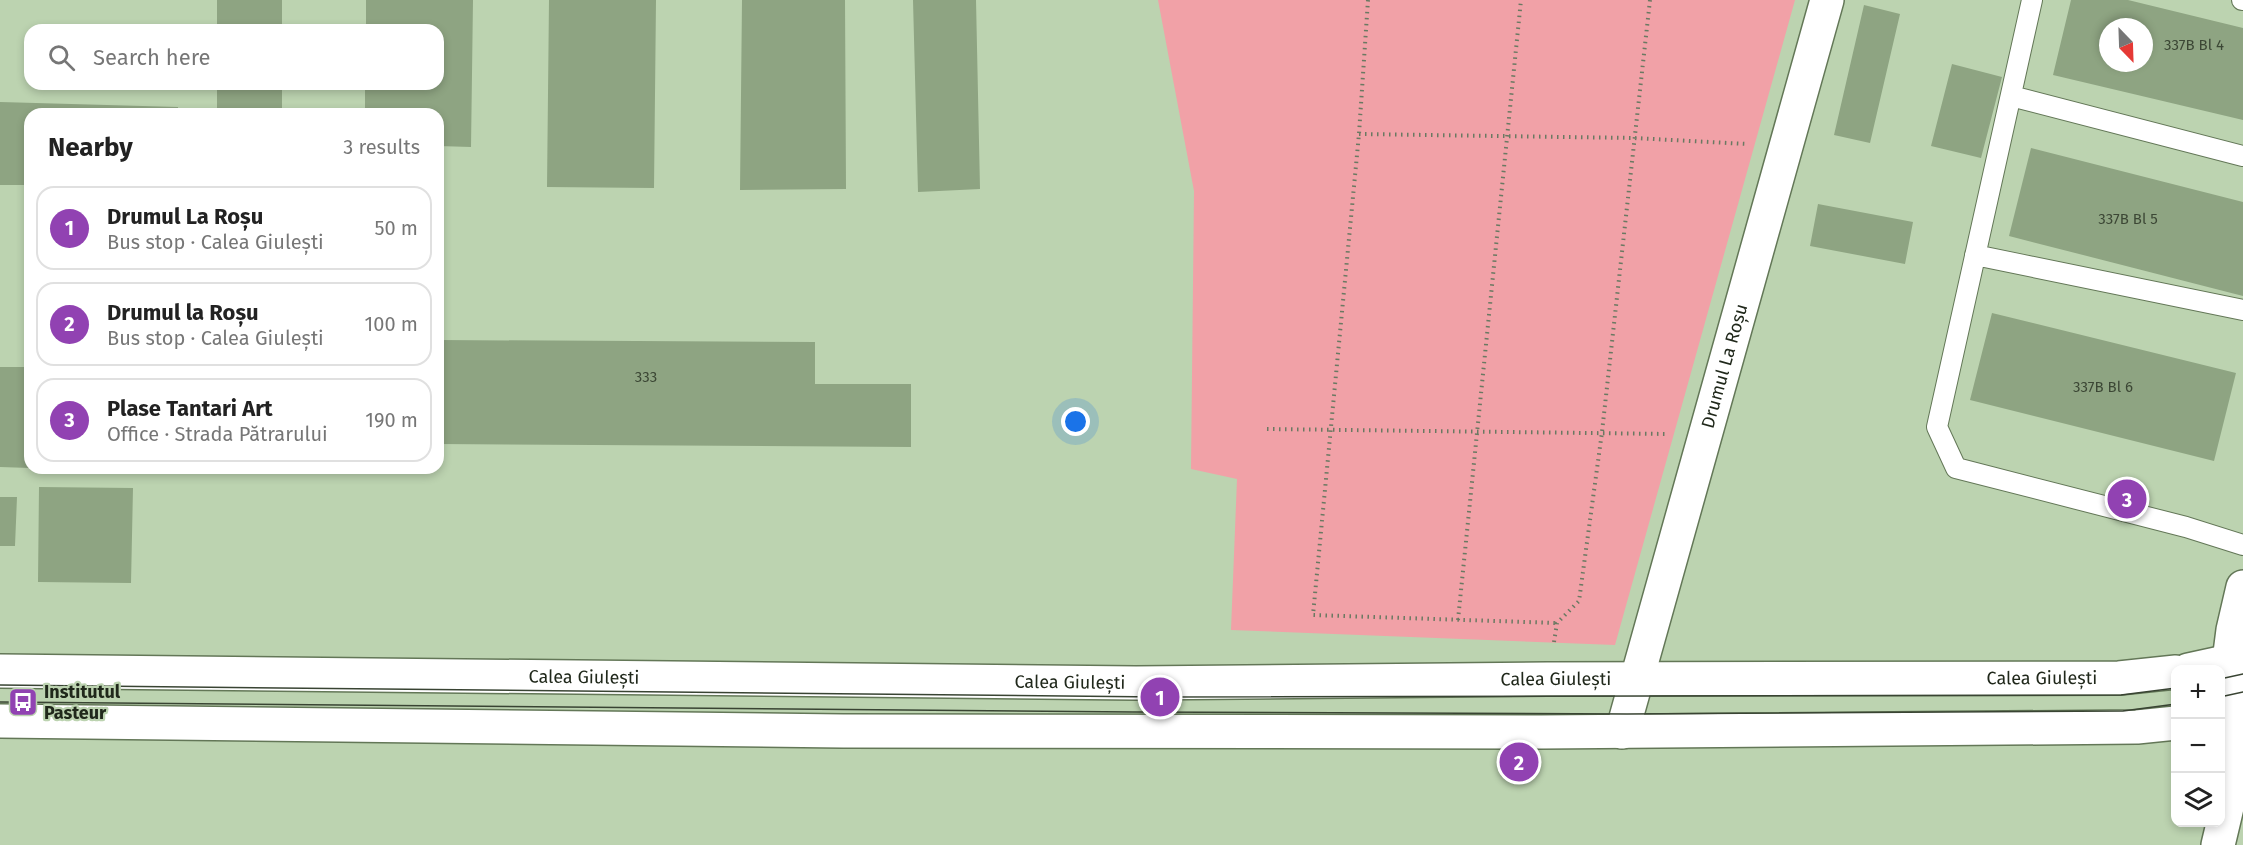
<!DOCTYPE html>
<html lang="en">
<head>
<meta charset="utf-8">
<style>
	:root { --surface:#fff; --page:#f2f2f2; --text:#222; --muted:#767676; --line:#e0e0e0; --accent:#9142b2 }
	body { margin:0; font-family:"Fira Sans",sans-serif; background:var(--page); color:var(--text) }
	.controls { position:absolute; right:18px; bottom:18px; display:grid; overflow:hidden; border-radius:12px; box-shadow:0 3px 9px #0003 }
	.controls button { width:54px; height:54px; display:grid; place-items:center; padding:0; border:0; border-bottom:2px solid var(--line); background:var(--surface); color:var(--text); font:30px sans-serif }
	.compass { position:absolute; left:2099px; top:18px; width:54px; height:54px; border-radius:50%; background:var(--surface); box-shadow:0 3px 9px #0003; rotate:157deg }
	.you { position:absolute; left:1076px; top:422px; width:21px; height:21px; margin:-15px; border:4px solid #fff; border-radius:50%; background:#1a73e8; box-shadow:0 0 0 9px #1a73e833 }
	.badge { display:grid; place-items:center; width:39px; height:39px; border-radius:50%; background:var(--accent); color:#fff; font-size:20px; font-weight:700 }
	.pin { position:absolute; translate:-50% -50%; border:3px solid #fff; box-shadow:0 2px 6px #0006 }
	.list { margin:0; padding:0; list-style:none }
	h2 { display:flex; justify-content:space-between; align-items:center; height:78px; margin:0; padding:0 24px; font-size:26px }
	h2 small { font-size:20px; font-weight:400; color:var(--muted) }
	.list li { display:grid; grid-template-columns:39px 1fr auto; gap:18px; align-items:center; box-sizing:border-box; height:84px; margin:0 12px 12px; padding:0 12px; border:2px solid var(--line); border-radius:18px }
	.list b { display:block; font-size:22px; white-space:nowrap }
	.list p { margin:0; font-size:20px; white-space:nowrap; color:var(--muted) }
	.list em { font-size:20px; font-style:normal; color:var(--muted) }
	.icon { flex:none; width:33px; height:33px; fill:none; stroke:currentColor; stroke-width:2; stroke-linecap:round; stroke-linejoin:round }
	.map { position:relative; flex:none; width:2243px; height:845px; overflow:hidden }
	.search { position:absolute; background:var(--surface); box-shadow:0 3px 9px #0003; left:24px; top:24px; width:420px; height:66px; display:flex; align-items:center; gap:15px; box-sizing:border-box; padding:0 21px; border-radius:18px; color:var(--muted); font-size:22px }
	.panel { position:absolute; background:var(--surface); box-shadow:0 3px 9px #0003; left:24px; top:108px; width:420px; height:366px; border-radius:18px }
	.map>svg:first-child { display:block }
</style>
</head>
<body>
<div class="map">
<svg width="2243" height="845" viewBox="0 0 2243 845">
	<rect width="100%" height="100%" fill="#bcd3b0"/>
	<path fill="#f1a1a7" d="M1158,0H1795L1615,645L1231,630L1237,479L1191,469L1194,191Z"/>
	<path fill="#8ea482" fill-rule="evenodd" d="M217,0H282V30H217Z
		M366,0H473L471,147L438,146V114H365V84H438V30H366Z
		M549,0H656L654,188L547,187Z
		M742,0H845L846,189L740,190Z
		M913,0H976L980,189L918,192Z
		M2071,0H2128L2243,28V120L2053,75ZM2108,27H2144V63H2108Z
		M1864,5L1900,14L1870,143L1834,135Z
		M1952,64L2002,77L1981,158L1931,146Z
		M217,84H282V114H217Z
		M0,102L178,107V114H30V185H0Z
		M2031,148L2243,202V296L2009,236Z
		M1818,204L1913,222L1905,264L1810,246Z
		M1992,313L2236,373L2214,461L1970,400Z
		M438,340L815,342V384H911V447L438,444Z
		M0,367H30V468L0,467Z
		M39,487L133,488L131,583L38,582Z
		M0,497H17L15,546H0Z"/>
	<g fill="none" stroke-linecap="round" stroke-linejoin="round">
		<g stroke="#637757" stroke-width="22">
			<path id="lane" d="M2032,0L1937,427L1956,468L2186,527L2243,545
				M2242,0H2243
				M2011,96L2243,156
				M1975,255L2243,310"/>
		</g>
		<g stroke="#637757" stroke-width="36">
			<g id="street">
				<path id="s1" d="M1622,732L1827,0"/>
				<path d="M2218,845L2234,778L2229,661L2233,630L2243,587"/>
			</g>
		</g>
		<g stroke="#637757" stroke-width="36">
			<g id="secondary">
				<path d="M2188,670L2243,658"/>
				<path id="s2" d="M0,671L1136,683L1547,679L2119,678L2176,672"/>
				<path d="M2220,715L2243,711"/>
				<path d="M0,721L843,731L1541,732L2137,727L2176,723"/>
			</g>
		</g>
		<path stroke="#6a7962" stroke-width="4" stroke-dasharray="1.5 4.5" stroke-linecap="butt" d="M1368,0L1359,134L1313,615L1557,623
			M1359,134L1634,138L1747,144
			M1267,429L1667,434
			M1458,620L1521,0
			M1554,642L1557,623L1579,601L1602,432L1650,0"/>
		<use href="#lane" stroke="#fff" stroke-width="20"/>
		<use href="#street" stroke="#fff" stroke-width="33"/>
		<use href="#secondary" stroke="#fff" stroke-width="33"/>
		<path stroke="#394433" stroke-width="1.5" d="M2220,679L2243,674
			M0,685L1160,697L2121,695L2176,688
			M2220,697L2243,692
			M0,702L1133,712L1627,714L2123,711L2176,704"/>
	</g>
	<defs>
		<g id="bus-square" transform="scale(1.5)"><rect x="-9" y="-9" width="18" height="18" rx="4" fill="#9142b2" stroke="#bcd3b0"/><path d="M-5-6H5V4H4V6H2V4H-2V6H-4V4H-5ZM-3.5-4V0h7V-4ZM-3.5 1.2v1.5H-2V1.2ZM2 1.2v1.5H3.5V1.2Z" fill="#fff"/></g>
	</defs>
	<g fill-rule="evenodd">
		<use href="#bus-square" x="23" y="702"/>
	</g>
	<g text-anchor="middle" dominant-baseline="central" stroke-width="4.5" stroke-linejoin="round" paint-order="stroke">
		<g font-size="15" fill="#3c4735">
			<text x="2194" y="45">337B Bl 4</text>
			<text x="2128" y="219">337B Bl 5</text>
			<text x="646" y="377">333</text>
			<text x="2103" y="387">337B Bl 6</text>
		</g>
		<g font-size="18" fill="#20281b" stroke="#bcd3b0">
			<text stroke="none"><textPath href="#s1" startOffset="380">Drumul La Roșu</textPath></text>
			<text stroke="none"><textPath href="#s2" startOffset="584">Calea Giulești</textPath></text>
			<text stroke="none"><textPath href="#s2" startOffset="2042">Calea Giulești</textPath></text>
			<text stroke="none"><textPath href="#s2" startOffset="1556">Calea Giulești</textPath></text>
			<text stroke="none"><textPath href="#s2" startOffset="1070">Calea Giulești</textPath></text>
		</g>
		<g font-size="18" font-weight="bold" fill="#20281b" stroke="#bcd3b0" text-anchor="start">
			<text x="44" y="692">Institutul<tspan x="44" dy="21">Pasteur</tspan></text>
		</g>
	</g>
</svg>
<div class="controls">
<button>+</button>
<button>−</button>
<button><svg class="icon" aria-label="layers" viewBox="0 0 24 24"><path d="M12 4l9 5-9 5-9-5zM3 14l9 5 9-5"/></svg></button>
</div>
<svg class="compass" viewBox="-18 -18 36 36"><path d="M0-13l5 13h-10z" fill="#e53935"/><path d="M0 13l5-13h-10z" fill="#767676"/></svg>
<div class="you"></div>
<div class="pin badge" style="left:1160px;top:697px">1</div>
<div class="pin badge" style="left:1519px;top:762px">2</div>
<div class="pin badge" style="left:2127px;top:499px">3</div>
<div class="search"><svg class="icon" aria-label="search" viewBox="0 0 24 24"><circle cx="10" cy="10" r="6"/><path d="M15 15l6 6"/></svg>Search here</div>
<section class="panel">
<h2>Nearby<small>3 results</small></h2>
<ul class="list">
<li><span class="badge">1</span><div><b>Drumul La Roșu</b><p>Bus stop · Calea Giulești</p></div><em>50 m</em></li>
<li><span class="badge">2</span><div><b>Drumul la Roșu</b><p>Bus stop · Calea Giulești</p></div><em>100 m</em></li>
<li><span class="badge">3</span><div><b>Plase Tantari Art</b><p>Office · Strada Pătrarului</p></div><em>190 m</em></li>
</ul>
</section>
</div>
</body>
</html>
